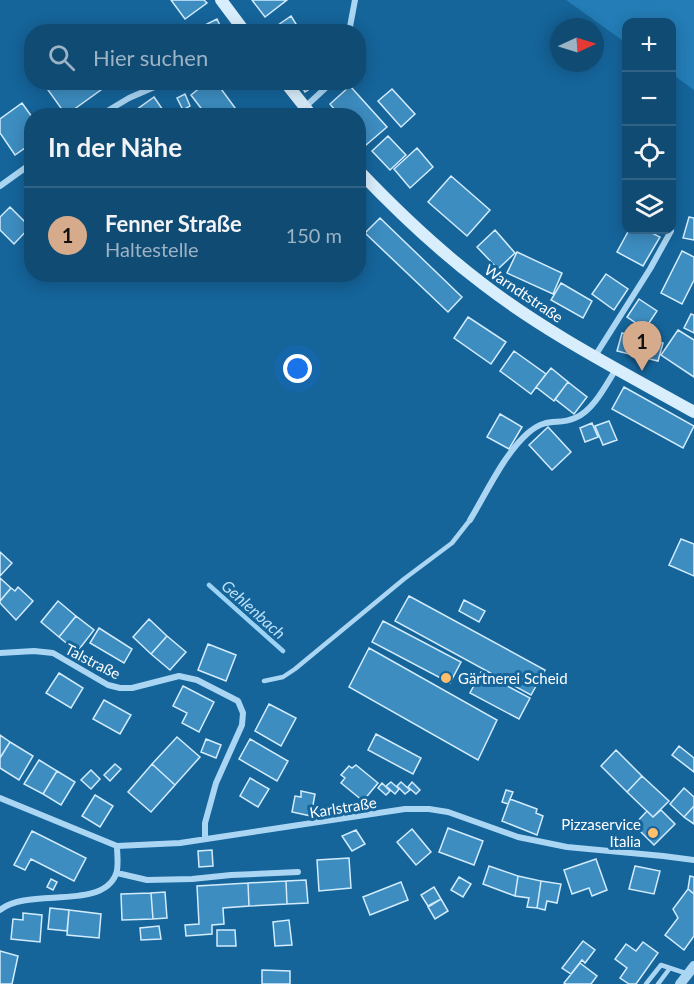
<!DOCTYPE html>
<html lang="de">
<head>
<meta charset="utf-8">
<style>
	:root { --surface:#104b74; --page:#1e557c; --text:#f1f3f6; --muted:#9cb3c5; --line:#306386; --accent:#d6ab8b }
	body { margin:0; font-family:Lato,sans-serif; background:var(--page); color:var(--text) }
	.controls { position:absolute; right:18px; top:18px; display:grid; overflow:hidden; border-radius:12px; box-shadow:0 3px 15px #0003 }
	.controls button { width:54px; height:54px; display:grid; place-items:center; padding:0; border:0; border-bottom:2px solid var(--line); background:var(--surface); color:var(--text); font:30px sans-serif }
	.compass { position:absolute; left:550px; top:18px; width:54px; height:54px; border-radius:50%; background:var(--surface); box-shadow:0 3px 15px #0003; rotate:86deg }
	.you { position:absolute; left:298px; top:369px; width:21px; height:21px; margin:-15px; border:4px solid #fff; border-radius:50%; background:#1a73e8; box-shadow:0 0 0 9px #1a73e833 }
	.badge { display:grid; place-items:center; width:39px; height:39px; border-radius:50%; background:var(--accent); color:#111; font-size:20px; font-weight:700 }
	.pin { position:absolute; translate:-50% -50px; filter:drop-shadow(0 2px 3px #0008) }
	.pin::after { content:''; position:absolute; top:32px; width:21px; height:18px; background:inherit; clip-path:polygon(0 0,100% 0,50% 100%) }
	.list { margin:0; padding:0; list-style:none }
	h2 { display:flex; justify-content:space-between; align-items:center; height:78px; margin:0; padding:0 24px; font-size:26px }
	h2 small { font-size:20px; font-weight:400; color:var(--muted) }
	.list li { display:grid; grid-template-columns:39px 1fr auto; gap:18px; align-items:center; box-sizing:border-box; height:96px; padding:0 24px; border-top:2px solid var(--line) }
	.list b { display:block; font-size:22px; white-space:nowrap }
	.list p { margin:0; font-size:20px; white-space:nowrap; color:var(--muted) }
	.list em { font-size:20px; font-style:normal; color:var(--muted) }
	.icon { flex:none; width:33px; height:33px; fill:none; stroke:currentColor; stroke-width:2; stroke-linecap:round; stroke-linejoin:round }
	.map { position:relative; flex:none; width:694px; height:984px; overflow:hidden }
	.search { position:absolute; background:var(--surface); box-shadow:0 3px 15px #0003; left:24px; top:24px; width:342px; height:66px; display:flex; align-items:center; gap:15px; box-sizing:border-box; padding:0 21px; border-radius:24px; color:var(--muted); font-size:22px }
	.panel { position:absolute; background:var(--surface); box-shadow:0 3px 15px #0003; left:24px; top:108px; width:342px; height:174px; border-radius:24px }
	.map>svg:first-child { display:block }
</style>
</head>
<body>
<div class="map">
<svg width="694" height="984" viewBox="0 0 694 984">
	<rect width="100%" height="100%" fill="#15649a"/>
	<path fill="#247db7" d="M566,0H694V90L672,74V22H626V43Z"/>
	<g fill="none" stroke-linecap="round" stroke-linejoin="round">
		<path stroke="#9cd3f5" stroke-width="4.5" d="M209,585L283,651"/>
	</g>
	<path fill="#3d8dc1" stroke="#d2ecfd" stroke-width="1.5" d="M171,0H204L207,3L185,19Z
		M252,0H287L265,17Z
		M291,16L301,32H268Z
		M217,19L223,32H191Z
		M102,82L105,87L66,115L43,83Z
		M207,82H216L241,116H207L191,95Z
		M299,82H320L305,92Z
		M350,86L387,127L366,145L358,136V116H340L330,104Z
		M392,89L415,114L401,127L378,101Z
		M185,94L190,106L183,110L177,98Z
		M154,97L167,116H129V115Z
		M22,103L32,117V143L15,155L0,133V119Z
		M388,136L406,155L390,170L372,151Z
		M417,148L433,167L410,188L394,169Z
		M451,176L490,210L467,236L428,202Z
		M10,207L30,227L14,244L0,230V217Z
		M689,217L694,218V240L683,238Z
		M380,218L462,297L448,312L365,233Z
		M495,230L515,253L498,269L477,247Z
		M629,230H646L660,237L643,266L617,252Z
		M682,251L694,257V280L682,304L661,293Z
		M517,252L562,273L553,294L507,273Z
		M606,274L628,289L614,310L592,294Z
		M561,283L592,301L583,318L551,300Z
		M639,299L657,311L645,329L627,317Z
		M691,314L694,315V333L684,328Z
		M468,317L506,342L491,364L454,338Z
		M678,330L694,340V377L661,355Z
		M622,333L663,343L658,361L617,351Z
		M514,351L546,374L531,394L500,371Z
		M551,368L568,382L554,401L536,387Z
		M568,382L587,397L574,414L555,399Z
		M624,387L694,426L683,448L612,409Z
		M500,414L522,427L509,449L487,437Z
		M609,421L617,440L603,445L595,426Z
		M592,423L598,437L585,442L580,428Z
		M548,427L571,452L552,470L529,445Z
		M681,539L694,544V576L669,565Z
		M0,552L12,563L0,576Z
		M0,578L11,588L0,601Z
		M18,587L33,601L16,620L0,603V601L11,588L15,591Z
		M409,596L545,670L531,695L395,621Z
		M464,600L485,611L479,622L459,611Z
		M58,601L76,616L59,637L41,622Z
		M76,616L94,630L77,652L59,637Z
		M149,619L167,636L151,654L133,637Z
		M383,621L461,662L450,683L372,642Z
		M99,628L132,649L124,663L90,643Z
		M167,636L186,652L170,670L151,654Z
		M208,644L236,655L226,681L198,670Z
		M369,648L497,720L478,760L349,687Z
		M481,672L530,698L519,719L470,693Z
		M59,673L83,688L71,708L46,693Z
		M183,686L214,702L199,732L182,723L187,713L173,706Z
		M104,700L131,715L120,734L93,719Z
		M269,704L296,718L281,746L255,731Z
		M376,734L421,758L413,774L368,750Z
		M0,735L10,742L0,758Z
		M177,737L200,757L175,785L152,764Z
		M206,739L221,745L216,758L201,752Z
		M250,739L288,761L277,781L239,759Z
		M10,742L33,756L19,780L0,768V758Z
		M679,746L694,758V772L672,755Z
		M616,750L642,776L627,792L601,766Z
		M39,760L57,771L43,794L24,784Z
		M115,764L121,769L110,781L104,775Z
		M152,764L175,785L151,812L128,792Z
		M356,765L378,783L363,801L341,783L345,778L341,775L349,766L352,768Z
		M91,770L100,779L91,789L81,780Z
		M57,771L75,782L61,805L43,794Z
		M642,776L669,801L653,817L627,792Z
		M250,778L269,789L258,807L240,796Z
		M391,782L399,789L395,794L386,786Z
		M401,782L410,790L405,794L397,786Z
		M412,782L420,790L416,794L408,787Z
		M382,783L390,791L386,795L378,788Z
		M684,788L694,797V806L684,817L670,804Z
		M506,790L513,792L508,804L502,802Z
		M301,791L315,794L311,816L292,812L295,796L301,797Z
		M95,795L113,806L100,827L82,816Z
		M510,799L537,809L536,813L543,816L537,835L502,821Z
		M694,806V824L684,817Z
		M661,810L675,824L654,845L634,825L647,811L653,817Z
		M448,828L483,841L474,865L439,852Z
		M412,829L431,852L416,865L397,842Z
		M356,830L365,844L352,851L342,836Z
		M32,831L86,858L74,881L31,859L25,870L14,865Z
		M212,850L213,866L199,867L198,851Z
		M349,858L351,888L319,891L317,860Z
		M596,859L607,890L592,896L589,888L572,894L564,870Z
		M489,866L518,876L515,896L483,884Z
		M635,866L660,871L654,894L629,889Z
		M518,876L541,881L537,908L527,907L529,898L515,896Z
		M690,876L694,877V894L688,889Z
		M459,877L471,884L463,897L451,890Z
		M51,879L57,882L53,890L47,887Z
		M306,880L308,903L287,904L286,881Z
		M286,881L287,904L249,906L248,883Z
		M541,881L561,884L557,903L547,901L545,910L537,908Z
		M401,882L408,900L370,915L363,897Z
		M248,883L249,906L223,908L224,924L212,925V934L186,936L185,925L199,924L197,886Z
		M434,887L441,899L428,906L421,895Z
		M688,889L694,894V936L684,950L665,935L678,918L673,909Z
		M165,892L167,918L153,919L151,893Z
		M151,893L153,919L122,920L121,894Z
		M441,899L448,911L435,919L428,907Z
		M50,908L69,910L67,931L48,929Z
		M69,910L101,914L99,938L67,935Z
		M23,913L42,915L40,942L11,939L13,919L23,920Z
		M289,920L292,945L275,946L273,922Z
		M159,926L161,939L141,940L140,928Z
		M217,930H235L236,946H217Z
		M583,941L595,950L585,963L582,960L571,974L562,968Z
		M643,942L658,953L636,984H629L620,978L627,968L615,959L626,944L636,951Z
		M0,951L18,956L12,984H0Z
		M580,963L597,976L591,984H566L564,983Z
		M262,970L290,971V984H262Z"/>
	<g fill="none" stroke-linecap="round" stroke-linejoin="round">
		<path stroke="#aad6f3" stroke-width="4.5" d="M264,681L283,677L295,669L404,579L452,543L470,520
			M646,984L661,965L688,974
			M658,984L670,968"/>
		<path stroke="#aad6f3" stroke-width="6" d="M349,32L355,0
			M305,107L332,82
			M99,116L129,98L166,82
			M0,186L32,163
			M595,356L650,269L671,231
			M470,520C487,492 504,454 528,433C548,416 557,426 575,418C593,411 606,385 616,369
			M0,653L34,651L53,653L108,685L120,688H132L179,676L197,680L238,701L243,713L242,725L216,783L205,823V839
			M0,798L117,846L180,843L405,809H429L448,812L518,837L567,847L663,856L694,860
			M117,873L147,880L192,879L231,875L298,872
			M0,910C28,887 102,911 116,874C119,867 117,854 117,846"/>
		<path stroke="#aad6f3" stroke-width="10" d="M680,984L694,966"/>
		<path stroke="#d9eefc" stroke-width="12" d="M221,0L245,32
			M285,82L312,116
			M358,170C397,211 438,250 483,284C548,334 623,372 694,412"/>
	</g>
	<g fill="#ffbe6b" stroke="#15649a" stroke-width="2">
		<circle cx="446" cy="678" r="6"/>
		<circle cx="653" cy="833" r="6"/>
	</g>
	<g text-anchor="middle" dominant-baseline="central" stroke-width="6" stroke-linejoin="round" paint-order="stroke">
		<g font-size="15" fill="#fff" stroke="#15649a">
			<text transform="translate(524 293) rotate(34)">Warndtstraße</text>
			<text transform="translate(93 661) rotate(27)">Talstraße</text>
			<text transform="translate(343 807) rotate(-9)">Karlstraße</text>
		</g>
		<g font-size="15" fill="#fff" stroke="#15649a" text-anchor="start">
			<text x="458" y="678">Gärtnerei Scheid</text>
			<text x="641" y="824" text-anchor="end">Pizzaservice<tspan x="641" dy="17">Italia</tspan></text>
		</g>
		<g font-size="16" font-style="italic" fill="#bae1f9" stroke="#15649a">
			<text transform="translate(254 609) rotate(42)">Gehlenbach</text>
		</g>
	</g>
</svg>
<div class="controls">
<button>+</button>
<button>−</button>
<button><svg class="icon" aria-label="locate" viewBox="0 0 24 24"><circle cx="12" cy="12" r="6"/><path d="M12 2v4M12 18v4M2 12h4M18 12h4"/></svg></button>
<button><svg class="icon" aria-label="layers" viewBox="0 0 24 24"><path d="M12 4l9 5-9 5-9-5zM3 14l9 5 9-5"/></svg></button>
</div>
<svg class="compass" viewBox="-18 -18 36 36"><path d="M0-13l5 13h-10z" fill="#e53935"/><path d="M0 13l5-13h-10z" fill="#9cb3c5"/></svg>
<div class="you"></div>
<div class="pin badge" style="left:642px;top:371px">1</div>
<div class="search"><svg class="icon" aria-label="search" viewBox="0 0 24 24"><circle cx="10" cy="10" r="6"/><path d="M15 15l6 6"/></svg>Hier suchen</div>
<section class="panel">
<h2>In der Nähe<small></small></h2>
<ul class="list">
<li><span class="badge">1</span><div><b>Fenner Straße</b><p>Haltestelle</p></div><em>150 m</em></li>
</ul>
</section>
</div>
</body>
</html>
